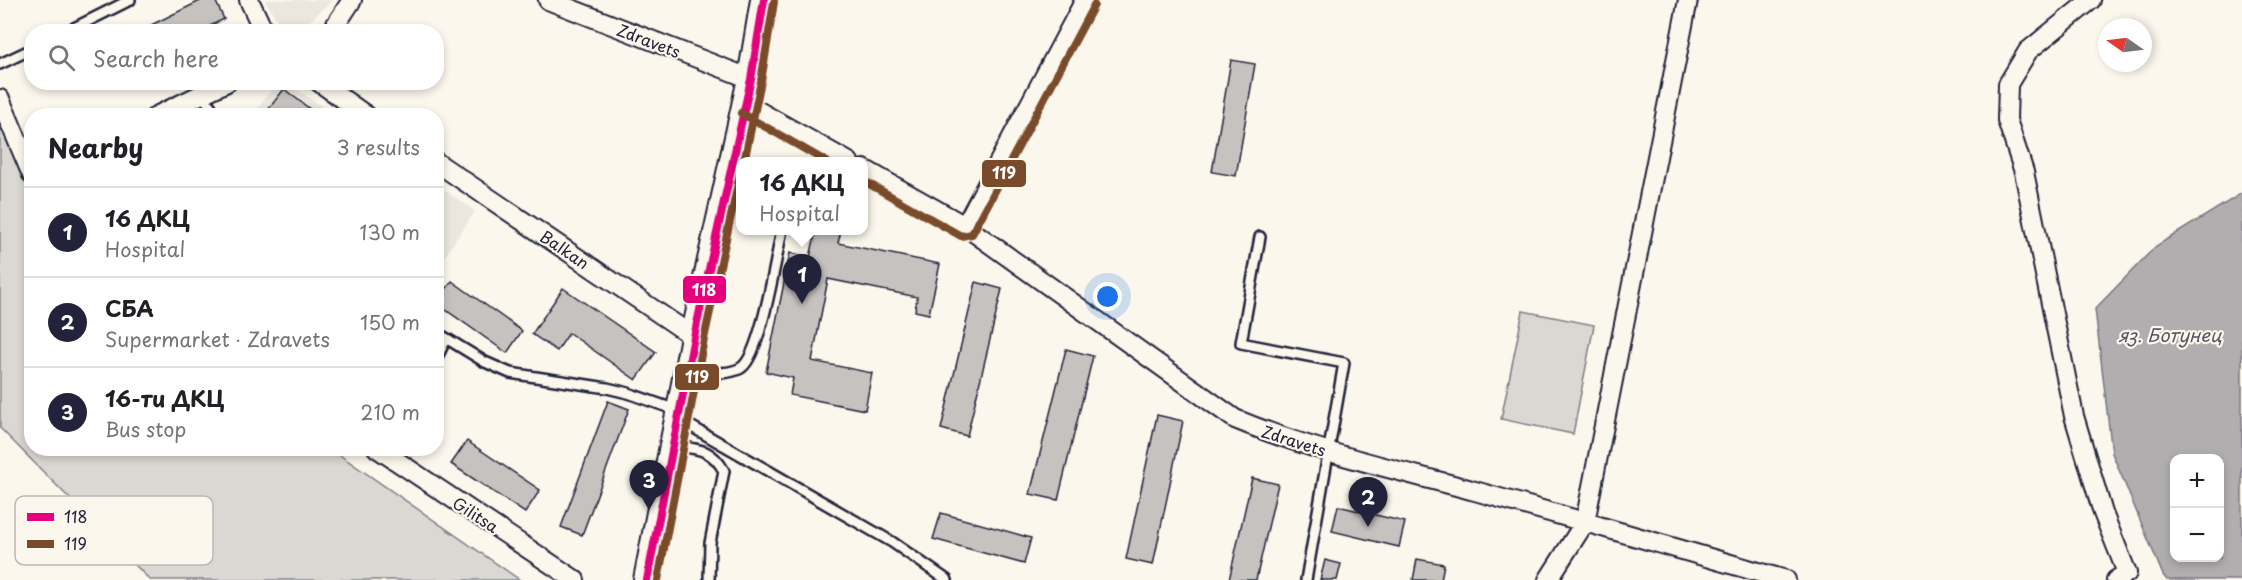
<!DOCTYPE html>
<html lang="en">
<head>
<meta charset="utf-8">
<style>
	:root { --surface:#fff; --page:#f6f6f6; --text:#202124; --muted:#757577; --line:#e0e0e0; --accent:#22223b }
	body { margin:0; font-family:"Playpen Sans",sans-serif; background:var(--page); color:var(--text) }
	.controls { position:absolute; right:18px; bottom:18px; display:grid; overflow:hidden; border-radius:12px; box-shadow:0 3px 9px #0003 }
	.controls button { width:54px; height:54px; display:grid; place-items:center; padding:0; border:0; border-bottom:2px solid var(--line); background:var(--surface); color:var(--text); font:30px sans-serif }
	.compass { position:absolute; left:2098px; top:18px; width:54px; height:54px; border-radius:50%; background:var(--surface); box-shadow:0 3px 9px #0003; rotate:284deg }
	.you { position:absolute; left:1108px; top:297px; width:21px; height:21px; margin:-15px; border:4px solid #fff; border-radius:50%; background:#1a73e8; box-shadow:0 0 0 9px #1a73e833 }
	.badge { display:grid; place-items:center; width:39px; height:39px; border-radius:50%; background:var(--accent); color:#fff; font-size:20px; font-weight:700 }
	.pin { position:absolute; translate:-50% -50px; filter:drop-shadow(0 2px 3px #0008) }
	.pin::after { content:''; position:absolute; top:32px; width:21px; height:18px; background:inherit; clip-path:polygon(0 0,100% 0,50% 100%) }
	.popup { position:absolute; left:736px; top:157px; width:132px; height:78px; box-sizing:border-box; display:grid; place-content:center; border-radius:12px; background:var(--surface); filter:drop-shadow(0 2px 4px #0005); font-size:20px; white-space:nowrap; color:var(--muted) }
	.popup b { font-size:22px; color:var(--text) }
	.popup::after { content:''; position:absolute; left:50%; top:100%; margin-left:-12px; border:12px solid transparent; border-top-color:var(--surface) }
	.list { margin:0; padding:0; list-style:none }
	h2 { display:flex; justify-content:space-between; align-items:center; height:78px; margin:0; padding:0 24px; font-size:26px }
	h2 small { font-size:20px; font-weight:400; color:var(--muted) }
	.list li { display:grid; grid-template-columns:39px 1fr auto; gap:18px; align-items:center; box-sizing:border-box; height:90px; padding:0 24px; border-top:2px solid var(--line) }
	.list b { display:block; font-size:22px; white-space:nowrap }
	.list p { margin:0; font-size:20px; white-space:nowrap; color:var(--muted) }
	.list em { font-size:20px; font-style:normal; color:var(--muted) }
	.icon { flex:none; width:33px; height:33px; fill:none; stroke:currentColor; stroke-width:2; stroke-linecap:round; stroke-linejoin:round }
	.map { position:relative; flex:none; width:2242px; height:580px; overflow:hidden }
	.search { position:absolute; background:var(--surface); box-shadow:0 3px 9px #0003; left:24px; top:24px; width:420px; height:66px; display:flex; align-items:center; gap:15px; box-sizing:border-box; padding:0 21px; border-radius:24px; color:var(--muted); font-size:22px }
	.panel { position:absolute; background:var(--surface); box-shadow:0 3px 9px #0003; left:24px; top:108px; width:420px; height:348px; border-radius:24px }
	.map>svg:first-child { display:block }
</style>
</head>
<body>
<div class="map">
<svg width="2242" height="580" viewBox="0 0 2242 580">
	<rect width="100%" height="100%" fill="#fbf7ec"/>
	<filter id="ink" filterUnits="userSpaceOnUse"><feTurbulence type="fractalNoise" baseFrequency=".0167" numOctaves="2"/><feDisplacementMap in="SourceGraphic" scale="12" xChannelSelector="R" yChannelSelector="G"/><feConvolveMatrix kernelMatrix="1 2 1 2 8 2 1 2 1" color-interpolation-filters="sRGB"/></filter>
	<g filter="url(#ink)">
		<path fill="#ebe7df" d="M265,0H332L309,22L283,30Z
			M276,82L287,83L335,115L253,116Z
			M437,185L475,211L437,268L436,267Z"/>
		<path fill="#dbd8d3" stroke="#7e7d87" stroke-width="1.5" d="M0,99L31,175L32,448L331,449L520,580H150L0,428Z
			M1523,311L1594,325L1573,434L1501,419Z"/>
		<path fill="#b1aeb0" stroke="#787681" stroke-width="1.5" fill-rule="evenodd" d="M2242,193V580H2167L2163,575L2112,453L2095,309L2156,246ZM2174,458H2220V558H2174Z"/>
		<path fill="#c6c2c0" stroke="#22223b" stroke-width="1.5" d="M202,0H215L224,19L198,32H137Z
			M1231,60L1255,64L1236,176L1212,172Z
			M284,89L319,116H275L268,110Z
			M816,231H841L838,243L940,264L929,314L915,311L917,297L828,279L812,361L872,373L865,410L790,395L793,378L766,372L790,253L810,257Z
			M452,281L522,331L507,353L436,303Z
			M976,282L1002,289L967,436L941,429Z
			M563,288L656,352L636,380L569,333L557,351L532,334Z
			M1066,349L1093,356L1058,500L1030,494Z
			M608,401L629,409L582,535L561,527Z
			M1157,415L1183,421L1153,565L1126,559Z
			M467,441L540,490L525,513L451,464Z
			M1252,478L1278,484L1256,580H1229Z
			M1338,506L1405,522L1399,547L1332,531Z
			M941,513L1031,538L1024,564L933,539Z
			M1417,559L1444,564L1441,580H1413Z
			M1325,560L1341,564L1337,580H1320Z"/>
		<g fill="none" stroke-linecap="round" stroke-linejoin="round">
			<g stroke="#22223b" stroke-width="14">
				<path id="lane" d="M66,32L130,0
					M0,64L32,49
					M202,94L217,116
					M1260,237L1241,343L1344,363L1306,580
					M436,332L485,362L510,373L607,388L628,393L679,411
					M436,359L446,339
					M690,372C705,372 727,376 741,368C761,355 776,257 782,230
					M680,420L892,542L947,580
					M676,446C699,449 712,449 724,471L710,543L709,580"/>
			</g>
			<g stroke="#22223b" stroke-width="22">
				<path id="street" d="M249,0L264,32
					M548,0L751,79
					M2091,0L2028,51L2008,84L2007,120L2024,172L2074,416L2103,513L2127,573L2116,580
					M331,32L352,0
					M319,82L367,116
					M0,99L32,175
					M746,104L849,162
					M156,116L227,82
					M436,162L694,337
					M864,169L965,226L1235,419C1312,451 1394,469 1475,491C1579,520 1682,550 1786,580
					M965,226L1085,0
					M377,448L575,580
					M1548,580L1585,522L1688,0"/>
			</g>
			<g stroke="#22223b" stroke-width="30">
				<path id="secondary" d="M647,580L694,337L751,79L764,0"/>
			</g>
			<use href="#lane" stroke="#fbf7ec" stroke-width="9"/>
			<use href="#street" stroke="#fbf7ec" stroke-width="18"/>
			<use href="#secondary" stroke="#fbf7ec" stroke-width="26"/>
			<g stroke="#fbf7ec" stroke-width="12">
				<path id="bus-1" d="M647,580L694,337L751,79L764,0"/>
			</g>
			<g stroke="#fbf7ec" stroke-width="12">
				<path id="bus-2" d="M741,113L827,162
					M744,162L761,81L774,2
					M864,181L961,236L972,234L1094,5
					M658,580L704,339L740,175"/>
			</g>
			<use href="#bus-1" stroke="#e5007d" stroke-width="8"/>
			<use href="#bus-2" stroke="#7a4b2a" stroke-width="8"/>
		</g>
	</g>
	<g text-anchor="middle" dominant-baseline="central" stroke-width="4.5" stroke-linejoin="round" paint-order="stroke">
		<g font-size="16" fill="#22223b" stroke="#fbf7ec">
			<text transform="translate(649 40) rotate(21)">Zdravets</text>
			<text transform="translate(565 249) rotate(34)">Balkan</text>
			<text transform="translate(1294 440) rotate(18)">Zdravets</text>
			<text transform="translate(476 514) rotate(33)">Gilitsa</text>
		</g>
		<g font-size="18" font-style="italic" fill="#545364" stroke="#fbf7ec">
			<text x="2170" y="334">яз. Ботунец</text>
		</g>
	</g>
	<rect x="15" y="496" width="198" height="69" rx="9" fill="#fbf7ec" stroke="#bab7b7" stroke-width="1.5"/>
	<rect x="27" y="513" width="27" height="8" fill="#e5007d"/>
	<rect x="27" y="540" width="27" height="8" fill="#7a4b2a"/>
	<g font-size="16" fill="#22223b">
		<text x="64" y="523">118</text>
		<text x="64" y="550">119</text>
	</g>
	<g stroke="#fbf7ec" stroke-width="2">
		<rect x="981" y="159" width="46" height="29" rx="6" fill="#7a4b2a"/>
		<rect x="682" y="275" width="45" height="29" rx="6" fill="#e5007d"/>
		<rect x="674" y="363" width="46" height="28" rx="6" fill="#7a4b2a"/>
	</g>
	<g font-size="16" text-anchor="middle" font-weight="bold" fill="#fff">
		<text x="1004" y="179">119</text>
		<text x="704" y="296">118</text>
		<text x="697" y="383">119</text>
	</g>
</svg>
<div class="controls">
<button>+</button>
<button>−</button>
</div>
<svg class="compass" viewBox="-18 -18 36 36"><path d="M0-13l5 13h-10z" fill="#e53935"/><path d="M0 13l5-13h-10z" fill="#757577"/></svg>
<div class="you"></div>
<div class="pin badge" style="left:802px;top:304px">1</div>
<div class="popup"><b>16 ДКЦ</b>Hospital</div>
<div class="pin badge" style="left:1368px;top:527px">2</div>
<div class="pin badge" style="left:649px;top:510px">3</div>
<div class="search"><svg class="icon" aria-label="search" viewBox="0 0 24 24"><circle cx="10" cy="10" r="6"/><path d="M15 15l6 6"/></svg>Search here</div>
<section class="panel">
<h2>Nearby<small>3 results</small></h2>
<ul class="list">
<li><span class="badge">1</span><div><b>16 ДКЦ</b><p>Hospital</p></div><em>130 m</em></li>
<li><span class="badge">2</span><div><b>СБА</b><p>Supermarket · Zdravets</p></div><em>150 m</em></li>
<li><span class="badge">3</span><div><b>16-ти ДКЦ</b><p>Bus stop</p></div><em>210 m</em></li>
</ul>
</section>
</div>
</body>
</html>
